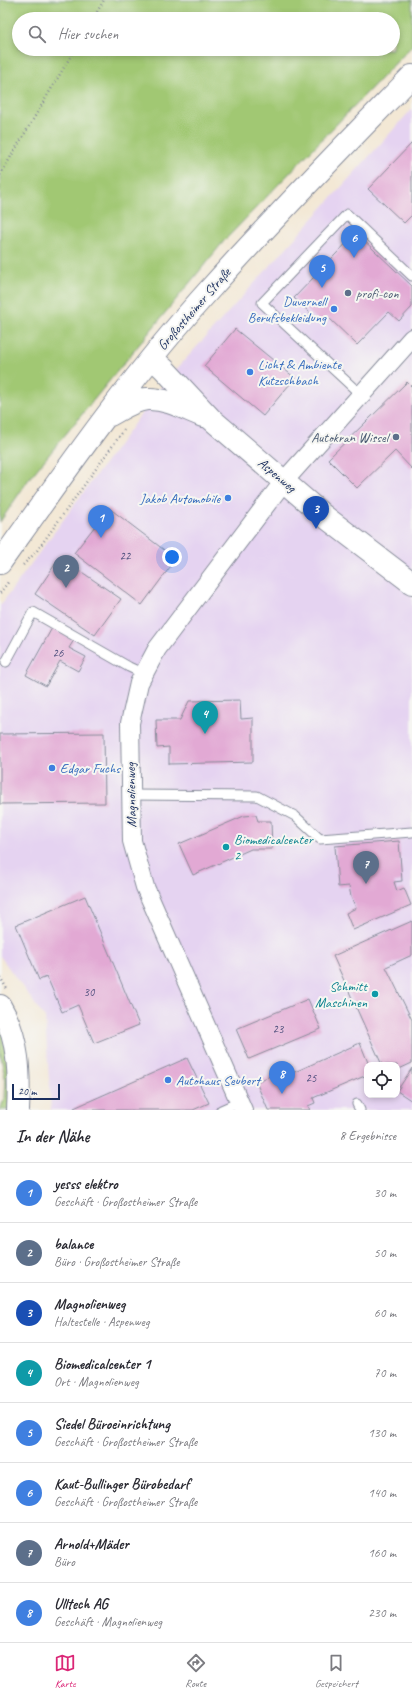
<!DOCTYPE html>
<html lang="de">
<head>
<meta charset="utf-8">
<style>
	:root { --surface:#fff; --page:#f2f2f3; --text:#2b2b33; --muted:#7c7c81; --line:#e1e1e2; --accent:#db2777 }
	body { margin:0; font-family:Caveat,sans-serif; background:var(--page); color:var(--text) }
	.controls { position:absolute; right:12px; bottom:12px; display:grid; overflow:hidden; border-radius:8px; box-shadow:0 2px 6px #0003 }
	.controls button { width:36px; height:36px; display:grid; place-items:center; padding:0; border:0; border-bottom:1px solid var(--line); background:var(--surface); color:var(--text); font:20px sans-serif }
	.scale { position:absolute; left:12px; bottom:10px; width:48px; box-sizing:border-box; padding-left:4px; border:2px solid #1b2f5e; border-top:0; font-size:11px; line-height:14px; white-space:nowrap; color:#1b2f5e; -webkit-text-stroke:3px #f6f6f2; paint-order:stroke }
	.you { position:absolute; left:172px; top:557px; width:14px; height:14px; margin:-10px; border:3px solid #fff; border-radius:50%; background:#1a73e8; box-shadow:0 0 0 6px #1a73e833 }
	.badge { display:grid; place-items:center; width:26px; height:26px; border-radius:50%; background:var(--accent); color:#fff; font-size:13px; font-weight:700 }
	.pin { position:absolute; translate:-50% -33px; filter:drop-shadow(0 1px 2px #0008) }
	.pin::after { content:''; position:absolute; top:21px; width:14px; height:12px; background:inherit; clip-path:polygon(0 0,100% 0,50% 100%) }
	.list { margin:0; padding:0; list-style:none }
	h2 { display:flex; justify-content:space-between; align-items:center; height:52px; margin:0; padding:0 16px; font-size:17px }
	h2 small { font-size:13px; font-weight:400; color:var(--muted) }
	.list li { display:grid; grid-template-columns:26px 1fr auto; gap:12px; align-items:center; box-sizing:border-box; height:60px; padding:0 16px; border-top:1px solid var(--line) }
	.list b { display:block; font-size:15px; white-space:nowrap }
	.list p { margin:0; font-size:13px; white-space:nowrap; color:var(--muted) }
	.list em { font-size:13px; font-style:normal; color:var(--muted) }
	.icon { flex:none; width:22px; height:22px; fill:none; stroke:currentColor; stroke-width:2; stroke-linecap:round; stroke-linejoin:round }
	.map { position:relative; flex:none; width:412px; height:1110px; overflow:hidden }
	.search { position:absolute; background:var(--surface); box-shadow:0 2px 6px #0003; left:12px; right:12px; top:12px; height:44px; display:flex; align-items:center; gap:10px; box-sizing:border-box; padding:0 14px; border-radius:22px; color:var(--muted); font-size:15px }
	.sheet { height:532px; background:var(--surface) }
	nav { display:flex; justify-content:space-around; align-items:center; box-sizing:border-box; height:56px; border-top:1px solid var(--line); background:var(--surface); font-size:11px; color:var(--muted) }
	nav a { display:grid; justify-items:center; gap:2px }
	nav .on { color:var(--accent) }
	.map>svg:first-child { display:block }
</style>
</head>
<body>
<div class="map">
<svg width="412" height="1110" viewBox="0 0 412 1110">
	<rect width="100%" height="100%" fill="#f6f6f2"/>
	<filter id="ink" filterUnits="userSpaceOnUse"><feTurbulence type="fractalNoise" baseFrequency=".025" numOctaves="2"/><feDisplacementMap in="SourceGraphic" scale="8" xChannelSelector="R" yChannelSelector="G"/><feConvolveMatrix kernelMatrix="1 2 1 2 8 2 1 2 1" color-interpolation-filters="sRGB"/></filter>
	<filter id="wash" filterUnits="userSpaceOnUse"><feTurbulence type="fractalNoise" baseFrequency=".012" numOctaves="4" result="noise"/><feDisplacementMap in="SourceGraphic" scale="16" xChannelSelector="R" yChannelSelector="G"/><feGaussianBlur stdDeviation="0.9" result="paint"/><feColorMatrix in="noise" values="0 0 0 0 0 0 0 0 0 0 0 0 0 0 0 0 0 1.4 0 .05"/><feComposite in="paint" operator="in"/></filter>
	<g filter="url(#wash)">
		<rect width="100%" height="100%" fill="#f3e8d5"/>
		<path fill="#e5d3f1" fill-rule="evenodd" d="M412,109V1110H51L45,1018L0,956V606L164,383ZM367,1065H397V1095H367Z"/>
		<path fill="#a1c873" stroke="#5e7c68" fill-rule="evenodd" d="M0,0H412V46L224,241L29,479L0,522ZM19,19H393V49H19Z
			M0,1017L15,1110H0L4,1099L5,1077L0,1052Z"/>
		<g id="blocks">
			<path fill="#e2a9d4" d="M412,143V215L404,223L368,189Z
				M356,233L412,286V307L399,321L389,312L357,345L327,316L321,323L294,298Z
				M235,329L295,378L263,416L204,366Z
				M407,382L412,387V469L395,451L357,488L328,459Z
				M109,508L176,559L142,605L74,553Z
				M60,557L121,599L95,635L35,594Z
				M52,628L74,640L69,648L86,657L78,671L60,661L46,686L26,675Z
				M240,700L241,719L253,718V762L169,764V747L157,748L156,720H180L189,701Z
				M104,733L105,803L0,804V734Z
				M256,815L258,821H271L272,849H251L193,875L179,844L244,816Z
				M399,841L402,881L394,882L397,891L404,888L411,905L353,930L346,913L356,908L351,897L349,886L338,887L335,846Z
				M85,896L139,1025L94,1043L78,1005L62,1012L47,977L39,980L16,925Z
				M412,921V955L386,967L412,1020V1063L397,1070V1065H382L333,956Z
				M308,999L321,1029L249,1059L236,1029Z
				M360,1043L369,1065H367V1075L313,1098L315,1103L308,1106L310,1110H268L256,1082L286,1069L288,1075Z
				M187,1058L209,1103L193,1110H74V1108Z
				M412,1068V1101L397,1091Z"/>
		</g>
	</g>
	<g filter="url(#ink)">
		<use href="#blocks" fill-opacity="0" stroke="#878c9a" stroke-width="1"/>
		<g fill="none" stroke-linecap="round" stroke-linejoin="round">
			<g stroke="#878c9a" stroke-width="11">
				<path id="lane" d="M361,395L262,303L347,214L412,276
					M6,662L33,612L129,667L144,674
					M131,795L257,796L295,816L320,839L412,832
					M357,1104L360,1110
					M221,1110L239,1102"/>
			</g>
			<g stroke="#878c9a" stroke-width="20">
				<path id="street" d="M243,1110L145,887L132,841L130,723L139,683L157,649L284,481L412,338"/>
			</g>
			<g stroke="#878c9a" stroke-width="24">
				<path id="secondary" d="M152,358L164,369L210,418L324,516L412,583
					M110,415C121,409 134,400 147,399C167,398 185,409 203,416
					M0,563C67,469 133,374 211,288C276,215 344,146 412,76"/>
			</g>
			<g stroke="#878c9a" stroke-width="24">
				<path id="highway" d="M0,1006C19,1038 20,1074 18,1110"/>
			</g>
			<path stroke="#878c9a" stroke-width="2.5" stroke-dasharray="1 3" stroke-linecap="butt" d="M93,19L104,0
				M0,175L75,49
				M23,565L36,552L124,430
				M0,593L9,581
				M0,977L7,989"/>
			<use href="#lane" stroke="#fff" stroke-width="9"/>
			<use href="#street" stroke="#fff" stroke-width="18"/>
			<use href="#secondary" stroke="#fff" stroke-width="22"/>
			<use href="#highway" stroke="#fff" stroke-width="22"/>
		</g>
	</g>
	<g fill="#5c6f8a" stroke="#f6f6f2" stroke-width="1.5">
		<circle cx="348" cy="293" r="4"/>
		<circle cx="396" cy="437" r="4"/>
	</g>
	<g fill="#3f7fe0" stroke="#f6f6f2" stroke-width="1.5">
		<circle cx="334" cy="309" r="4"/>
		<circle cx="250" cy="372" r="4"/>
		<circle cx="228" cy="498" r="4"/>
		<circle cx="52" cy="768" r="4"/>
		<circle cx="168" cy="1080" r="4"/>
	</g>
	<g fill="#0f9aa8" stroke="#f6f6f2" stroke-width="1.5">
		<circle cx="226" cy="847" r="4"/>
		<circle cx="375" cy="994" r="4"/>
	</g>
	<g text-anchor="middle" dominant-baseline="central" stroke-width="4" stroke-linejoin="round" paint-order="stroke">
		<g font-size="12" fill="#4d4e7c">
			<text x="125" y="556">22</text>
			<text x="58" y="653">26</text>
			<text x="89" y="992">30</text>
			<text x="278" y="1029">23</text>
			<text x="311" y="1078">25</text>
		</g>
		<g font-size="14" fill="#4e5e75" stroke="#f6f6f2" text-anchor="start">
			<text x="356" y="293">profi-con</text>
			<text x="388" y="437" text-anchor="end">Autokran Wissel</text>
		</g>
		<g font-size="14" fill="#366cbe" stroke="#f6f6f2" text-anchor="start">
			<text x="326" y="301" text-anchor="end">Duvernell<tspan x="326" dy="16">Berufsbekleidung</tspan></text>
			<text x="258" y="364">Licht &amp; Ambiente<tspan x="258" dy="16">Kutzschbach</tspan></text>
			<text x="220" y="498" text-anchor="end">Jakob Automobile</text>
			<text x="60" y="768">Edgar Fuchs</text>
			<text x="176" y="1080">Autohaus Seubert</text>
		</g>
		<g font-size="14" fill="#1b2f5e" stroke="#f6f6f2">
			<text transform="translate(194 309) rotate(-49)">Großostheimer Straße</text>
			<text transform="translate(277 475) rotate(40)">Aspenweg</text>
			<text transform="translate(131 795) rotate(-91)">Magnolienweg</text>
		</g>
		<g font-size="14" fill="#0d838f" stroke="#f6f6f2" text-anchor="start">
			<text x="234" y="839">Biomedicalcenter<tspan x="234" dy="16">2</tspan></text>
			<text x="367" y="986" text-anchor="end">Schmitt<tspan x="367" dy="16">Maschinen</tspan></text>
		</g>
	</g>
</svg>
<div class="controls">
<button><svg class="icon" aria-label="locate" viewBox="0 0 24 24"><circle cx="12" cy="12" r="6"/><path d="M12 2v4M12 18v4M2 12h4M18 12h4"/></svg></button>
</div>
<div class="scale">20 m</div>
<div class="you"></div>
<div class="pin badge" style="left:101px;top:538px;background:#3f7fe0">1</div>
<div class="pin badge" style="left:66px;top:588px;background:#5c6f8a">2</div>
<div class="pin badge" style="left:316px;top:529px;background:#1a4fb4">3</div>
<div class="pin badge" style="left:205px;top:734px;background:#0f9aa8">4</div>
<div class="pin badge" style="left:322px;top:288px;background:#3f7fe0">5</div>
<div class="pin badge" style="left:354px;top:258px;background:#3f7fe0">6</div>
<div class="pin badge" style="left:366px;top:884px;background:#5c6f8a">7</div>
<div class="pin badge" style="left:282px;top:1094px;background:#3f7fe0">8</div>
<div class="search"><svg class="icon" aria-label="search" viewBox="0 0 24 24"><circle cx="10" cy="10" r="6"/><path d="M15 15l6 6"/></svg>Hier suchen</div>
</div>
<section class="sheet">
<h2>In der Nähe<small>8 Ergebnisse</small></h2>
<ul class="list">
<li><span class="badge" style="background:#3f7fe0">1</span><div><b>yesss elektro</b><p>Geschäft · Großostheimer Straße</p></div><em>30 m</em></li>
<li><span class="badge" style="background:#5c6f8a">2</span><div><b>balance</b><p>Büro · Großostheimer Straße</p></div><em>50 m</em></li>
<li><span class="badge" style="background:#1a4fb4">3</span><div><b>Magnolienweg</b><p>Haltestelle · Aspenweg</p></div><em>60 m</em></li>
<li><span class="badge" style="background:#0f9aa8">4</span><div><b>Biomedicalcenter 1</b><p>Ort · Magnolienweg</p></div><em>70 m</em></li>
<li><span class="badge" style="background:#3f7fe0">5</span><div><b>Siedel Büroeinrichtung</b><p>Geschäft · Großostheimer Straße</p></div><em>130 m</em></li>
<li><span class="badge" style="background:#3f7fe0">6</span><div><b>Kaut-Bullinger Bürobedarf</b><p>Geschäft · Großostheimer Straße</p></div><em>140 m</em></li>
<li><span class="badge" style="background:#5c6f8a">7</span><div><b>Arnold+Mäder</b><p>Büro</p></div><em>160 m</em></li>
<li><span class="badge" style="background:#3f7fe0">8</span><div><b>Ulltech AG</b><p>Geschäft · Magnolienweg</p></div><em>230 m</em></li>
</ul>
</section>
<nav>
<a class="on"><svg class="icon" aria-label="map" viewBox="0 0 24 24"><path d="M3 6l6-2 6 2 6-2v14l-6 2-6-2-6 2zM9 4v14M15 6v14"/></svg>Karte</a>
<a><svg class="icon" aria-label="directions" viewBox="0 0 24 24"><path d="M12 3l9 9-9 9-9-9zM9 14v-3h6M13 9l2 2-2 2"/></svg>Route</a>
<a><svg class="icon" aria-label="saved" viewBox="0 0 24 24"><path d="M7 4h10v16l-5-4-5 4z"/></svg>Gespeichert</a>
</nav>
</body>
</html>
